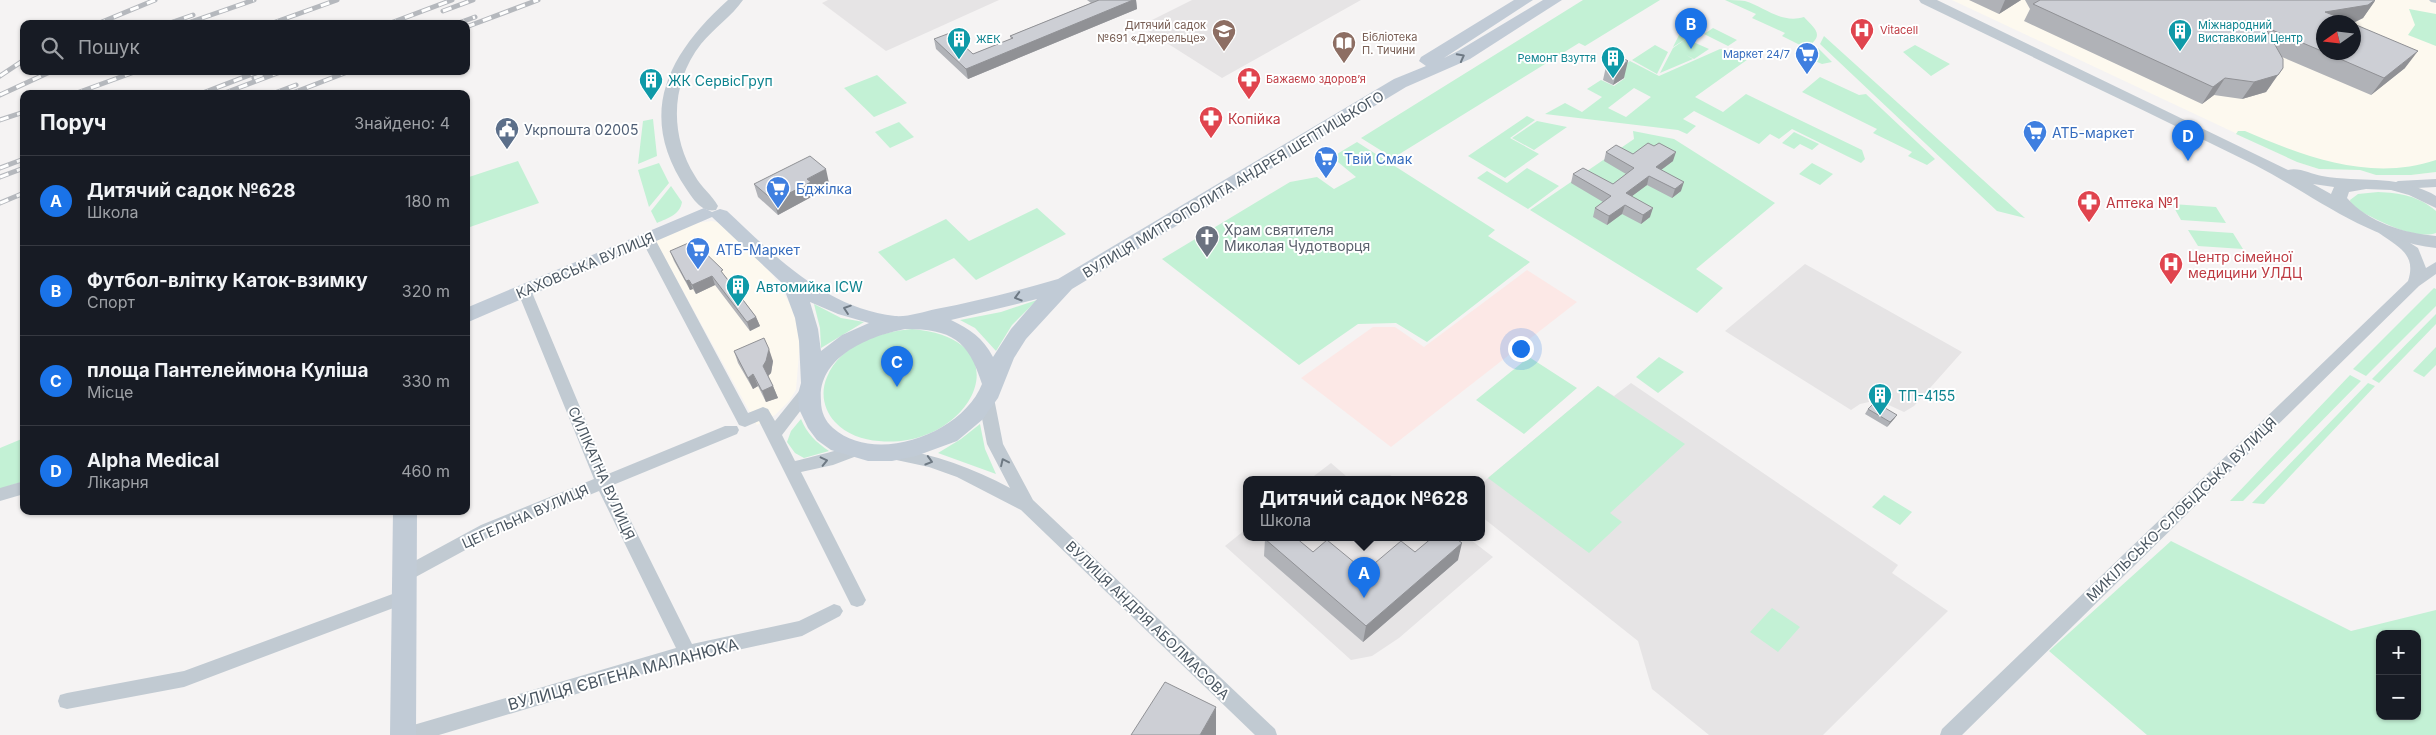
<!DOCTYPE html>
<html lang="uk">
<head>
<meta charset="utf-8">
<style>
	:root { --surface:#171b24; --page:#242831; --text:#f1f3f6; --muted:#9ea1a6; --line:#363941; --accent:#1a73e8 }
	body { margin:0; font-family:Inter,sans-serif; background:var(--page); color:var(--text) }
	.controls { position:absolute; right:15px; bottom:15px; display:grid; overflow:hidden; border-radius:10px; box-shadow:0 1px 4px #0004 }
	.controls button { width:45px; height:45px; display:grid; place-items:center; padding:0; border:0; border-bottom:1px solid var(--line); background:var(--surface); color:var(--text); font:25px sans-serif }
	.compass { position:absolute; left:2316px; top:15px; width:45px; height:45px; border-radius:50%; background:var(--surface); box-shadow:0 1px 4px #0004; rotate:256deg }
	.you { position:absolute; left:1520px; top:348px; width:18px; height:18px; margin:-12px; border:4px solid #fff; border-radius:50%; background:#1a73e8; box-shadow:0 0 0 8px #1a73e833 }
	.badge { display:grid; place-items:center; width:32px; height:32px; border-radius:50%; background:var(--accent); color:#fff; font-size:16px; font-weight:700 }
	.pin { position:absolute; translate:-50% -41px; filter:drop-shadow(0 1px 2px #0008) }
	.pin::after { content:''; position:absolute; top:26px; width:18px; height:15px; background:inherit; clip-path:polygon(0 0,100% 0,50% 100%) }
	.popup { position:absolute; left:1243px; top:476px; width:242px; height:65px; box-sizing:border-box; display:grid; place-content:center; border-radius:10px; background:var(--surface); filter:drop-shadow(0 1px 4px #0005); font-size:16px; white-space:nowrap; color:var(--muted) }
	.popup b { font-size:19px; color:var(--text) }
	.popup::after { content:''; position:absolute; left:50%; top:100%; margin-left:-10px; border:10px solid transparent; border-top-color:var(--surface) }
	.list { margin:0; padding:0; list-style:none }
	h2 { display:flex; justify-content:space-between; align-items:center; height:65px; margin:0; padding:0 20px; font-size:21px }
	h2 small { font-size:16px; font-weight:400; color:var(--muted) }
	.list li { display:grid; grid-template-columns:32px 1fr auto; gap:15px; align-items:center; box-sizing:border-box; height:90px; padding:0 20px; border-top:1px solid var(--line) }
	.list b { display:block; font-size:19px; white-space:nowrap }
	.list p { margin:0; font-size:16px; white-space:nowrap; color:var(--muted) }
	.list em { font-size:16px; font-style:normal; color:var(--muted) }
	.icon { flex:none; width:28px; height:28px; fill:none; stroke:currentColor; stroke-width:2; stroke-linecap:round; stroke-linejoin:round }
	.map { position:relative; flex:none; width:2436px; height:735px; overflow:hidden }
	.search { position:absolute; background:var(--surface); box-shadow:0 1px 4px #0004; left:20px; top:20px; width:450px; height:55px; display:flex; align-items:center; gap:12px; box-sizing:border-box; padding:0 18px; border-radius:10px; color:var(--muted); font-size:19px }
	.panel { position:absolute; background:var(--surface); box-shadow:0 1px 4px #0004; left:20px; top:90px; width:450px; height:425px; border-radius:10px }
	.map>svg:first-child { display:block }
</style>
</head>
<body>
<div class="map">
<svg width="2436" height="735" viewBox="0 0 2436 735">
	<rect width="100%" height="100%" fill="#f5f3f3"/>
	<path fill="#fdf9ef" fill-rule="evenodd" d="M1952,0H2436V172L2411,175H2376L2360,170L2319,169L2297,162ZM2324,22H2354V52H2324Z
		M712,221L721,223L773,275L794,311L801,329L796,390L789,401L775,415L757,425L655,240L695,223Z"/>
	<path fill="#e6e4e5" d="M828,0H999L886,51L822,3Z
		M1192,0H1361L1222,78L1140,26Z
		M1805,264L1864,297L1962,352L1914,406L1904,412L1878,400L1860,404L1851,410L1725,331Z
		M1631,383L1898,565L1892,573L1948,611L1823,735H1709L1652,689L1638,641L1482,517V484L1488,478L1598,386L1614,396Z
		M1331,463L1346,476L1390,475L1396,479H1310Z
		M1246,529V537H1467L1493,557L1399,638L1372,656L1351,660L1225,546Z"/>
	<path fill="#fce8e6" d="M1527,270L1577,302L1391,447L1301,378L1373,327H1395L1424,347Z"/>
	<path fill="#c3f1d5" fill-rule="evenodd" d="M1583,0H1660L1585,46L1579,43L1393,158L1361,138Z
		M1725,0C1731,0 1739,0 1745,1C1765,7 1781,24 1804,17C1816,30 1825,35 1806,48L1782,36L1785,33L1752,18L1756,14Z
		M2409,9L2436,14V46L2408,35L2415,25Z
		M1713,28L1737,40L1728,46L1704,34Z
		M1682,29L1697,36L1691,41L1709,49L1694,59L1686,55L1693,59L1660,73L1673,48L1687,38L1673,47Z
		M1824,36L2025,218L1997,211L1820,44Z
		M1655,45L1668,52L1657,74L1632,60Z
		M1915,45L1950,64L1931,76L1903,52Z
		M1818,48L1832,62L1822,64L1815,61L1810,65L1801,60Z
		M1720,49L1738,51L1751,57L1695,97L1723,112L1746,94L1862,150L1865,159L1861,163L1792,129L1779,139L1770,134L1759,144L1694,111L1683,119L1696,126L1687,134L1678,130L1545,114L1565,103L1582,112L1602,97L1587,89L1601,80L1614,86L1625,78L1614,72L1630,61L1659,76ZM1634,88L1651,97L1626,117L1608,108Z
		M877,75L907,103L874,117L844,88Z
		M1820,77L1859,95L1866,94L1935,159L1927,165L1908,156L1912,152L1873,133L1877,129L1802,92Z
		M1527,116L1535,120L1510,138L1539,154L1505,178L1468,156Z
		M653,119L657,156L638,164L643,121Z
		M1537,121L1567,127L1534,150L1512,138Z
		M899,122L914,137L890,148L875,132Z
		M1633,131L1674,139L1775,203L1696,269L1723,288L1697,313L1530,210L1634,139Z
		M2238,131H2245C2305,157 2371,182 2436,160V172L2411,175H2376L2360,170L2319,169L2297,162L2236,134Z
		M1794,132L1819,144L1812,150L1800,144L1794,149L1782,143Z
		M1357,142L1495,230L1488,236L1530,262L1427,342L1396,323L1358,324L1299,365L1162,259L1290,182L1317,177L1334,189L1356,177L1332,157Z
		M518,161L539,203L470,227L466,219V178Z
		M659,163L669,183L649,207L638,170Z
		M1812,163L1833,174L1820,185L1799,174Z
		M1527,168L1559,186L1528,209L1477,178L1487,171L1507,183Z
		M671,186L682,202C680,215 668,218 657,223L651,211Z
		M2378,192C2400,193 2419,196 2436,211V233C2413,241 2371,217 2351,206L2350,200L2358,194Z
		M2172,204L2216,207L2226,223L2181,220Z
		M1037,208L1066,234L976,280L954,258L906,281L878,252L946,219L969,241Z
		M2188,230L2233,233L2243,249L2198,246Z
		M2434,288L2436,289V306L2366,376L2353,369Z
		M1037,300L1012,325L996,351L975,328L960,320L1001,312Z
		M814,304L841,318L864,322L821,348L820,328Z
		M2436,314V324L2379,383L2372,379Z
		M912,329C1028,339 970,450 879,441C863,440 846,434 835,422C824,410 820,393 827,377C841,344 879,332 912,329Z
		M2436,347V365L2424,377L2413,371Z
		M1529,357L1577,388L1524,434L1476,400Z
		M1659,357L1684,372L1658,393L1636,377Z
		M2350,375L2361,381L2243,501H2230Z
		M2368,383L2375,386L2264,504L2252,503Z
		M1598,386L1685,444L1610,513L1622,522L1589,553L1488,478Z
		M801,419C807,434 816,442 829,451L804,458L795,453L787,442L791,431Z
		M980,424L985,449L996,474L938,453L961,439Z
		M24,438V481L0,489V448Z
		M1884,495L1912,512L1900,525L1872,507Z
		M2171,541L2351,631L2436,610V735H2147L2049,651ZM2380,634H2417V716H2380Z
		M1772,608L1800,627L1778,652L1750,632Z"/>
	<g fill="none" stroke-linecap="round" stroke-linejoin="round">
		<path fill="#c1cad2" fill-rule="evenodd" d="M2429,0H2436V3L2431,2Z
			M2436,179V187L2398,189L2391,185L2398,181Z
			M2384,226L2418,248L2426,268L2436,262V274L2419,286L1962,735H1940L1942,729L2408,281C2417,254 2398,247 2379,233L2377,230Z
			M648,234L655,239L748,413L763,407L768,409L775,421L804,385H814L817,389L814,393L782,435L795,461C807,459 856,444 862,446L864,450L862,454L833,465L801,472L866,600L863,605L857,607L851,605L759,421L745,427L739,425L641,239Z
			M524,285L531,290L608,474L725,426H737L739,430L737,434L613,485L692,644L799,621L834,604L840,606L843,611L840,616L802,636L687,661L439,735H401L403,729L410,726L676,648L599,491L493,535L412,579L406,581L400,579L397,574L400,569L481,525L594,479L517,290Z
			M986,392L991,394L994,398L1003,444L1033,500L1275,729L1277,735H1255L1021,510L957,477L929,467L887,458L885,454L887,450L893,448C934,454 973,468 1010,488L987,444L978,398L981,394Z
			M24,481V494L0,501V488Z
			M406,589L412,591L415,596L412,601L184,687L67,709L60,707L58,701L60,695L67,693L184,671Z"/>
		<path fill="#c1cad2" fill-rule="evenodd" d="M728,0H743C732,16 714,28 701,44C671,82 669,135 695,176C701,187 712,195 718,206L716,210C702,213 694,200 687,190C636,115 667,55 728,0Z
			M1919,0H1937L2288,170C2299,167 2311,174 2322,176C2363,183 2390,174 2431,193L2436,196V208L2409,195L2391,190L2366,189L2349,192L2347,198C2369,223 2404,233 2436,236V248C2367,240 2315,196 2255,165C2144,110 2032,57 1921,3ZM2313,184L2334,187L2331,194Z"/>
		<path fill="#c1cbd6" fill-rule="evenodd" d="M1514,0H1533L1444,58L1458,51L1543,0H1562L1470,59L1406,87L1072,289L1026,339L1014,358L998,398L982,420L957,441L916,456L892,461H868L831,450L817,440L808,428L799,409L798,394L801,383L799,341L795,318L782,283L712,217L466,323V308L704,208L712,212L720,209L727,211C775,256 825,308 895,316C908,317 923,312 936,309C977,301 1017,291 1058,279L1394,79L1426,66L1419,61L1421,57ZM1037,299L1011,329L993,357C983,338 970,329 951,320ZM810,302L838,314L869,323L842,335L821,351L818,329ZM905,329C952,329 968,340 982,384C963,433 876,466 833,428C825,421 821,412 821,401C817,357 869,336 905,329Z
			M393,511H417L416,735H390Z"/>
		<g stroke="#b5b8bd" stroke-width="5">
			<path id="rail" d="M443,11L473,0
				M97,24L155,0
				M167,24L193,15
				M185,24L254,0
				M270,24L337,0
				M388,24L452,0
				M456,24L475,17
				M466,27L538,0
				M0,76L24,60
				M254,78L272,71
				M74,94L137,71
				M200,94L260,71
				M222,94L283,71
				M272,94L296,85
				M290,94L350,71
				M0,95L52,71
				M0,120L24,112
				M0,168L24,159
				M0,177L24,168
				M0,203L24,193"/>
		</g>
		<use href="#rail" stroke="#fff" stroke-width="3" stroke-dasharray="9" stroke-linecap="butt"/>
	</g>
	<path fill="#b0b2b7" d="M1087,0H1136L1137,9L968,79L936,49L934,39L973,54L1011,39L1010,36L1091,3Z
		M1969,0H2021L1999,14Z
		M2025,0H2375L2363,18L2355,22H2351L2405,68L2371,95L2282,57L2271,85L2266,92L2242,99L2214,95L2202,104L2024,21L2030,9Z
		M1618,55L1624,78L1613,85L1603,80L1607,62Z
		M1606,152L1633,154L1673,161L1661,170L1681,191L1672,198L1647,185L1632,196L1650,217L1641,224L1622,214L1607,225L1593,217L1595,208L1603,202L1571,183L1573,174L1613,184L1626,174L1604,161Z
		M829,183L814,191L815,195L778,215L758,197L754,184Z
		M670,251L726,277L756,317L760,326L750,331L715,285L696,294L693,289L690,290L674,261Z
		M734,351L773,361L771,373L768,376L773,386L778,398L766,402L758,386L753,389L738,363Z
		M1868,409L1897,415L1894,419L1887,427L1865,414Z
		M1265,539L1355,563H1375L1415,552L1458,560L1363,642L1264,556Z"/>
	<path fill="#909195" d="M1133,0H1136L1137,9L968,79L966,69Z
		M2005,0H2021L1999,14Z
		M2375,1L2363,18L2355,22H2351L2325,12Z
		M2418,51L2405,68L2371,95L2384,78Z
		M1628,61L1624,78L1613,85L1618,68Z
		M2283,68L2266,92L2242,99L2254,82Z
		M2225,78L2214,95L2202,104L2213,87Z
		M1676,152L1673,161L1653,176L1656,167Z
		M826,169L829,183L814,191L815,195L778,215L774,201L807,179Z
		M1649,176L1647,185L1624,202L1626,193Z
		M1684,182L1681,191L1672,198L1675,189Z
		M1625,205L1622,214L1607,225L1609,216Z
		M1653,208L1650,217L1641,224L1643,215Z
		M712,276L715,285L696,294L692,285Z
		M689,280L693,289L690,290L686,281Z
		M756,317L760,326L750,331L747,322Z
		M769,349L773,361L771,373L767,377L763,366Z
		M753,374L758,386L753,389L748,378Z
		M773,386L778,398L766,402L762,391Z
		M1897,415L1894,419L1887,427L1890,422Z
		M1462,543L1458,560L1363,642L1366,626Z
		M1216,707V735H1200Z"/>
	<path fill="#cdcfd5" stroke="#909195" d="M1099,0H1133L966,69L934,39L950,33L973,54L1013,38L1010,36Z
		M2040,0H2375L2368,5L2325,12L2351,22H2324V52L2265,27L2283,59V68L2278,75L2254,82L2225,78L2213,87L2033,4Z
		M2354,24L2418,51L2384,78L2324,52H2354Z
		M1618,55L1628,61L1618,68L1607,62Z
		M1648,143L1654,146L1659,143L1676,152L1656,167L1684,182L1675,189L1649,176L1626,193L1653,208L1643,215L1625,205L1609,216L1595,208L1611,196L1573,174L1583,168L1613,184L1634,168L1606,152L1616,145L1633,154Z
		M810,156L826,169L807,179L811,182L774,201L754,184Z
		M693,241L723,270L721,271L756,317L747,322L712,276L692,285L689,280L686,281L670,251Z
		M764,338L769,349L766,361L763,366L773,386L762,391L753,374L748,378L734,351Z
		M1875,402L1897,415L1890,422L1868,409Z
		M1267,537H1295L1313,552L1327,540L1355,563H1375L1401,541L1415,552L1433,537H1454L1462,543L1366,626L1265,539Z
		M1165,682L1216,707L1200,735H1131Z"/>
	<defs><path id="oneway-chevron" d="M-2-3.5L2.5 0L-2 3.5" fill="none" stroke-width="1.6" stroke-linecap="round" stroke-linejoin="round" transform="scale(1.25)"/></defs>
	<g stroke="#6e7984">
		<use href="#oneway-chevron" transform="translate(1461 57) rotate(-28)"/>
		<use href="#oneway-chevron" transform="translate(1018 297) rotate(164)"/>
		<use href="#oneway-chevron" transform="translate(847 309) rotate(-161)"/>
	</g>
	<g stroke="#6e7983">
		<use href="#oneway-chevron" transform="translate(824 461) rotate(-13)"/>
		<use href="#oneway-chevron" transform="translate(929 461) rotate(16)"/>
		<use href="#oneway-chevron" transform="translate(1004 462) rotate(-115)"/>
	</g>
	<defs>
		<g id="hospital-pin" transform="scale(1.25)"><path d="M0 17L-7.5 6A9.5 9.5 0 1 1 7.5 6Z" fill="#e0444e" stroke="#fff"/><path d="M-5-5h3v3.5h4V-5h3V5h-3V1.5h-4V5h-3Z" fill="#fff"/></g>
		<g id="school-pin" transform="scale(1.25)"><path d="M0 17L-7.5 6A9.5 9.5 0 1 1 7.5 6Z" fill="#8d6e63" stroke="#fff"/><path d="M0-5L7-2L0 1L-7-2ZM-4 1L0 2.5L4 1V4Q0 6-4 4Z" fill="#fff"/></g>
		<g id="building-pin" transform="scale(1.25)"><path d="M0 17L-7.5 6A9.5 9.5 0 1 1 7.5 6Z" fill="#0f9aa8" stroke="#fff"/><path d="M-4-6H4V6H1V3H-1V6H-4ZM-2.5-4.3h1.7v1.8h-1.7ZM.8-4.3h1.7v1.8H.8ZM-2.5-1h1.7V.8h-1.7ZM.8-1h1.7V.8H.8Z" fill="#fff"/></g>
		<g id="library-pin" transform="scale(1.25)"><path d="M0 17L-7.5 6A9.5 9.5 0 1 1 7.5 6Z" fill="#8d6e63" stroke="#fff"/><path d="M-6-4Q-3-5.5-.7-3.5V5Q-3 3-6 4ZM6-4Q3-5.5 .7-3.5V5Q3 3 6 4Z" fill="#fff"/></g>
		<g id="supermarket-pin" transform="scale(1.25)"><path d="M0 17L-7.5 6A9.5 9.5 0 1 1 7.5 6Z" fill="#3f7fe0" stroke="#fff"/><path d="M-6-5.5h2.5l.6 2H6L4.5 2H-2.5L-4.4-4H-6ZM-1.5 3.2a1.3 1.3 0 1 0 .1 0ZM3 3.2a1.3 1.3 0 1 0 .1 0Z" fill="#fff"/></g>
		<g id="pharmacy-pin" transform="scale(1.25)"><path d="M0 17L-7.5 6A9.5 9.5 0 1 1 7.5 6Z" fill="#e0444e" stroke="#fff"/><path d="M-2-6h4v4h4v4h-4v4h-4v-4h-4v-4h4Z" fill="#fff"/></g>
		<g id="civic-pin" transform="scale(1.25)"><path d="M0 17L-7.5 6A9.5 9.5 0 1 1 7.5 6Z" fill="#5c6f8a" stroke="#fff"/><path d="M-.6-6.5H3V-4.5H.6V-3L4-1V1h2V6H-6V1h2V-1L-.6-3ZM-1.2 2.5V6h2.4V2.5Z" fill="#fff"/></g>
		<g id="church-pin" transform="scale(1.25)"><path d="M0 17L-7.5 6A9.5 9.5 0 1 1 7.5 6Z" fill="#6b7280" stroke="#fff"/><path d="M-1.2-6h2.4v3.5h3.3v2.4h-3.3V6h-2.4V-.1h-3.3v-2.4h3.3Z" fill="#fff"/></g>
	</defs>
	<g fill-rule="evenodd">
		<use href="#hospital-pin" x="1862" y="30"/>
		<use href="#school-pin" x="1224" y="31"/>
		<use href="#building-pin" x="2180" y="31"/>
		<use href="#building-pin" x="959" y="39"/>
		<use href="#library-pin" x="1344" y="43"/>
		<use href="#supermarket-pin" x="1807" y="54"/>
		<use href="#building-pin" x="1613" y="58"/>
		<use href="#pharmacy-pin" x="1249" y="79"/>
		<use href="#building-pin" x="651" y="80"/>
		<use href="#pharmacy-pin" x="1211" y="118"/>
		<use href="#civic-pin" x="507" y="129"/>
		<use href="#supermarket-pin" x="2035" y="132"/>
		<use href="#supermarket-pin" x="1326" y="158"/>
		<use href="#supermarket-pin" x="778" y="188"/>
		<use href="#pharmacy-pin" x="2089" y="202"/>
		<use href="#church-pin" x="1207" y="237"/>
		<use href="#supermarket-pin" x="698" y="249"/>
		<use href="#hospital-pin" x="2171" y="264"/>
		<use href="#building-pin" x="738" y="286"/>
		<use href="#building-pin" x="1880" y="395"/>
	</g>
	<g text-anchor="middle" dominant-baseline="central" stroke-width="4" stroke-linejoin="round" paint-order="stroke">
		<g font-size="11" fill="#785e54" stroke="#fff" text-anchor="end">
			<text x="1206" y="25">Дитячий садок<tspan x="1206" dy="13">№691 «Джерельце»</tspan></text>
			<text x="1362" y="37" text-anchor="start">Бібліотека<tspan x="1362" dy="13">П. Тичини</tspan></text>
		</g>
		<g font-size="11" fill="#0d838f" stroke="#fff" text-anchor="start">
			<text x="2198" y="25">Міжнародний<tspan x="2198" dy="13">Виставковий Центр</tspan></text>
			<text x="976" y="39">ЖЕК</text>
			<text x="1596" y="58" text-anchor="end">Ремонт Взуття</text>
		</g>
		<g font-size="11" fill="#be3a42" stroke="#fff" text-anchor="start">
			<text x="1880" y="30">Vitacell</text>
			<text x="1266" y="79">Бажаємо здоровʼя</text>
		</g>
		<g font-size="11" fill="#366cbe" stroke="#fff" text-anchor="end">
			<text x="1790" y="54">Маркет 24/7</text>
		</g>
		<g font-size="14" fill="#0d838f" stroke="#fff" text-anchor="start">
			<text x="668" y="80">ЖК СервісГруп</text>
			<text x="756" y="286">Автомийка ICW</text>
			<text x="1898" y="395">ТП-4155</text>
		</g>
		<g font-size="14" fill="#be3a42" stroke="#fff" text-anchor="start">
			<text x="1228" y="118">Копійка</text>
			<text x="2106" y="202">Аптека №1</text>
			<text x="2188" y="256">Центр сімейної<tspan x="2188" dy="16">медицини УЛДЦ</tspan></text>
		</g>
		<g font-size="14" fill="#4e5e75" stroke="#fff" text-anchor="start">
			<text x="524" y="129">Укрпошта 02005</text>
		</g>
		<g font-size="14" fill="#366cbe" stroke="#fff" text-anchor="start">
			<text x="2052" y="132">АТБ-маркет</text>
			<text x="1344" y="158">Твій Смак</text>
			<text x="796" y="188">Бджілка</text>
			<text x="716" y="249">АТБ-Маркет</text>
		</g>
		<g font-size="14" fill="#4a5661" stroke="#fff">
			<text transform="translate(1233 184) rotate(-31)">ВУЛИЦЯ МИТРОПОЛИТА АНДРЕЯ ШЕПТИЦЬКОГО</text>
			<text transform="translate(585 265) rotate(-23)">КАХОВСЬКА ВУЛИЦЯ</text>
			<text transform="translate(602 473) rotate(66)">СИЛІКАТНА ВУЛИЦЯ</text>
			<text transform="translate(2181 509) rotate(-44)">МИКІЛЬСЬКО-СЛОБІДСЬКА ВУЛИЦЯ</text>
			<text transform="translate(525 516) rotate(-24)">ЦЕГЕЛЬНА ВУЛИЦЯ</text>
			<text transform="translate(1148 620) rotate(44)">ВУЛИЦЯ АНДРІЯ АБОЛМАСОВА</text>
		</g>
		<g font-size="14" fill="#5b616d" stroke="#fff" text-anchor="start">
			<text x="1224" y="229">Храм святителя<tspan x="1224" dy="16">Миколая Чудотворця</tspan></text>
		</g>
		<g font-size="16" fill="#4a5661" stroke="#fff">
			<text transform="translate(623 674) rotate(-15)">ВУЛИЦЯ ЄВГЕНА МАЛАНЮКА</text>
		</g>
	</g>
</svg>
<div class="controls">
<button>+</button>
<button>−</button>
</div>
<svg class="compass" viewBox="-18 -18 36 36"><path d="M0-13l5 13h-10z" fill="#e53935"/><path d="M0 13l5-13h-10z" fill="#9ea1a6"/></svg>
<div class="you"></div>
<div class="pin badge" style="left:1364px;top:598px">A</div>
<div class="popup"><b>Дитячий садок №628</b>Школа</div>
<div class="pin badge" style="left:1691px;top:49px">B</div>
<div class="pin badge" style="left:897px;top:387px">C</div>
<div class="pin badge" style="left:2188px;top:161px">D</div>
<div class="search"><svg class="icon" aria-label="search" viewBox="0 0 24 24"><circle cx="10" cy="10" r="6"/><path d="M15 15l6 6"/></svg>Пошук</div>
<section class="panel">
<h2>Поруч<small>Знайдено: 4</small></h2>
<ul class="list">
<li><span class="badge">A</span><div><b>Дитячий садок №628</b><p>Школа</p></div><em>180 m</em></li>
<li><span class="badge">B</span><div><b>Футбол-влітку Каток-взимку</b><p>Спорт</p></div><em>320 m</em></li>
<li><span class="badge">C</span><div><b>площа Пантелеймона Куліша</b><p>Місце</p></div><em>330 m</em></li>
<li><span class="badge">D</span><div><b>Alpha Medical</b><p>Лікарня</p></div><em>460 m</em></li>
</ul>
</section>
</div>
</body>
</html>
